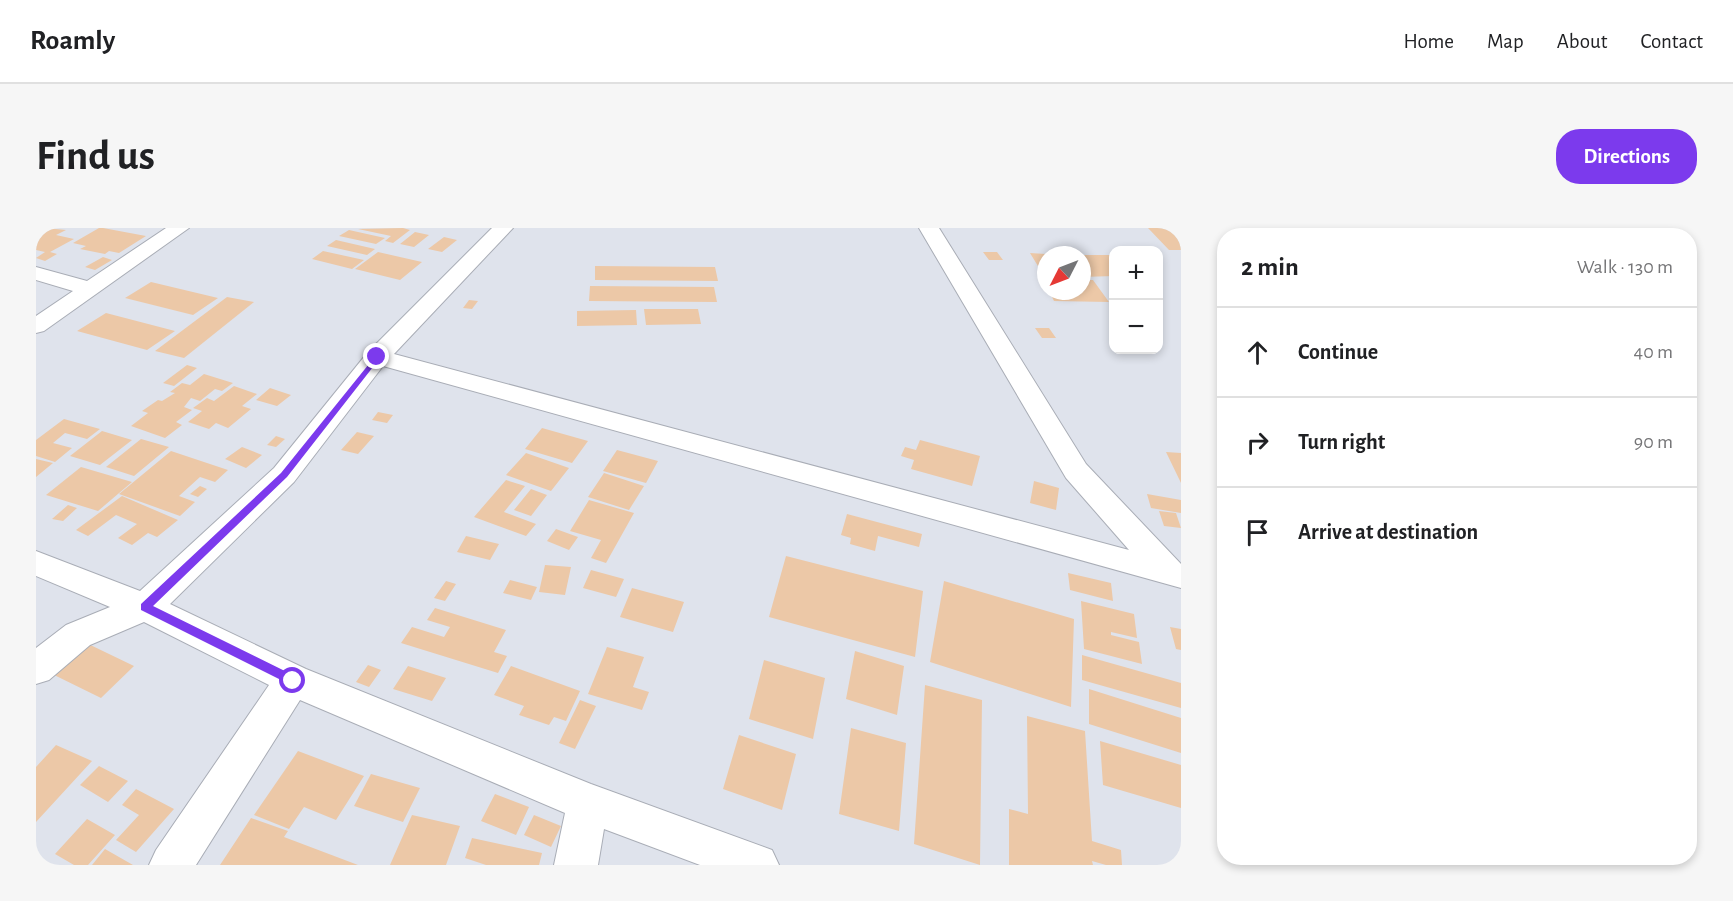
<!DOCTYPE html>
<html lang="en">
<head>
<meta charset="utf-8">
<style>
	:root { --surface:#fff; --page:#f6f6f6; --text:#202124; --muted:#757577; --line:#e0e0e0; --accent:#7c3aed }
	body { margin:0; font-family:"Alegreya Sans",sans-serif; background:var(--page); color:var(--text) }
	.controls { position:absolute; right:18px; top:18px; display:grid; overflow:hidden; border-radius:12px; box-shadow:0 3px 9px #0003 }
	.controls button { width:54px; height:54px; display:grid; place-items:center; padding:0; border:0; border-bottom:2px solid var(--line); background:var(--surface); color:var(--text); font:30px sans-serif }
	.compass { position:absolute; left:1001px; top:18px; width:54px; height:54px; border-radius:50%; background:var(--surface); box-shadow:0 3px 9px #0003; rotate:228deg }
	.stop { position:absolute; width:18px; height:18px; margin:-14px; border:4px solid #7c3aed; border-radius:50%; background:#fff }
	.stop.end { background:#7c3aed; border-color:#fff; box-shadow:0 2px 6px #0008 }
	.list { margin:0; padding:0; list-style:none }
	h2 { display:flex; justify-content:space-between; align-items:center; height:78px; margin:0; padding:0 24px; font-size:26px }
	h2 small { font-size:20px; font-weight:400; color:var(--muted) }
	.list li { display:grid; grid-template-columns:39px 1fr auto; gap:18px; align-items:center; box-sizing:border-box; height:90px; padding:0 24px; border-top:2px solid var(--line) }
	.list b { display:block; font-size:22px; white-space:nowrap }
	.list em { font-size:20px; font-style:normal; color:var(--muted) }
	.icon { flex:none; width:33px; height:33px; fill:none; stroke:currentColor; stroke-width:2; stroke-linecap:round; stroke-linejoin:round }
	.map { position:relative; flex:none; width:1145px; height:637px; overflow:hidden; border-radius:24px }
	header { display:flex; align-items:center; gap:36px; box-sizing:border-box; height:84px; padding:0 30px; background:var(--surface); border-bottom:2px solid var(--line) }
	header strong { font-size:28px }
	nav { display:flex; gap:33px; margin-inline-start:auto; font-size:21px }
	.intro { display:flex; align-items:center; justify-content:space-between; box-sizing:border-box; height:144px; padding:0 36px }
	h1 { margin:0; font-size:42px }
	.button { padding:15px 27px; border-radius:24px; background:var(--accent); color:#fff; font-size:21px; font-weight:700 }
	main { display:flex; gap:36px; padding:0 36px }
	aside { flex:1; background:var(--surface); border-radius:24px; box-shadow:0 3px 9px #0003 }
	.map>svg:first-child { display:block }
</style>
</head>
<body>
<header>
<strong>Roamly</strong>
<nav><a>Home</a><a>Map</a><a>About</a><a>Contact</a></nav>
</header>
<div class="intro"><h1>Find us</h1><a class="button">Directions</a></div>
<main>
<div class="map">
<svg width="1145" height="637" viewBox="0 0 1145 637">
	<rect width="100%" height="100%" fill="#dfe3ec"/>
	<path fill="#ecc8a7" d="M10,0L30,2L20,7L38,11L14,24L21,26L9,33L0,30L9,24L0,22V5Z
		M63,0H67L110,8L83,25L73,23L69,26L44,21L50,18L37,15Z
		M367,0L374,2L357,15L349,13L355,8L322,1Z
		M1112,0H1145V22H1133Z
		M313,2L349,10L340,16L303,8Z
		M379,4L393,7L378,19L364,16Z
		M408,9L421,12L406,24L392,21Z
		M300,12L339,21L331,27L291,18Z
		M287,23L328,32L316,41L276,31Z
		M342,24L386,34L364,52L319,41Z
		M947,24H961L967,32H953Z
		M994,25L1010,26V43H1005Z
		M1046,27H1078V48L1046,49Z
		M67,29L76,32L59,42L49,39Z
		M559,38L679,39L682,53L559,52Z
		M1046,52H1057L1073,74L1018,73L1013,63H1046Z
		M115,54L182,70L157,87L89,70Z
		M554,58L678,59L681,74L553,73Z
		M191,69L218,74L148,130L119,123Z
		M433,72L442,73L436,81L427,80Z
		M608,81H662L665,96L610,97Z
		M600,82L601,97L541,98V83Z
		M70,85L139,103L111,122L41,103Z
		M999,100H1013L1020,110H1006Z
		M151,137L161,140L138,158L127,155Z
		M168,146L197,155L186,163L179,161L164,173L155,170L148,179L156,182L140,194L146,197L129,210L95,198L112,185L106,183L122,172L126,173L139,165L134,164L146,155L154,157Z
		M198,158L221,166L206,178L215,181L192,200L180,195L173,201L152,194L166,183L157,180L171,170L178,173Z
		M234,160L255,167L241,178L220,172Z
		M342,184L357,187L351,195L336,192Z
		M28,191L64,201L51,211L29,205L17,215L36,220L19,234L0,228V212Z
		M506,200L552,213L536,235L489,221Z
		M66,203L96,212L64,237L34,228Z
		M321,204L338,208L322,226L305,222Z
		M240,208L249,211L240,219L231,217Z
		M105,211L133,219L98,248L70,239Z
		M884,212L944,228L936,258L875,241L878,232L865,228L869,219L880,222Z
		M206,219L226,227L210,240L189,231Z
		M581,222L622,233L610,255L567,243Z
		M135,223L192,242L179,254L164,249L143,268L159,274L144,288L83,266Z
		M1130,224L1145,225V255Z
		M490,225L533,240L515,263L470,247Z
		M0,231L17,235L0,249Z
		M45,239L96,254L62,283L10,267Z
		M568,245L608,258L593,282L552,269Z
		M470,252L489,258L468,284L500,296L490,308L438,289Z
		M998,253L1023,260L1020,282L994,275Z
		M164,258L171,261L162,269L154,266Z
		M495,261L511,267L495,288L478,282Z
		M1111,266L1145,272V285L1115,280Z
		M86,268L142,292L121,309L112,305L96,317L82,310L101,296L80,287L52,308L40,302Z
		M553,272L598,285L570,335L555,330L565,312L534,303Z
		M32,277L41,280L27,293L16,291Z
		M1123,283L1140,285L1145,300L1128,298Z
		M811,286L886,306L883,319L842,308L839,323L814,316L815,310L805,307Z
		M520,301L542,309L533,322L511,313Z
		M430,308L463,316L454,332L421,324Z
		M750,328L887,363L879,429L733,389Z
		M509,337L535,339L529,367L503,364Z
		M555,342L588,351L580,369L547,360Z
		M1032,345L1075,355L1077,373L1034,362Z
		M474,352L501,359L495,372L467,365Z
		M410,353L420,356L409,373L398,370Z
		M908,353L1038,391L1035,479L894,434Z
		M596,360L648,374L637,404L584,389Z
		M1045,373L1098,386L1101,410L1075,404V407L1103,414L1106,436L1048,421Z
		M399,380L470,402L458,424L471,428L462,445L365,415L376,399L408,409L414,399L391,392Z
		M1134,399L1145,401V422L1140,421Z
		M44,412L98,438L65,470L10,443Z
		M571,419L608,429L597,459L613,464L606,482L552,466Z
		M819,423L868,438L861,487L810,471Z
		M1046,427L1145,455V480L1046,452Z
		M728,432L789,450L777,511L713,491Z
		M332,437L345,442L333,459L320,454Z
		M372,438L410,450L396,473L357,461Z
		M475,438L544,463L530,493L518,489L513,497L483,487L488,478L458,467Z
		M889,457L946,472L944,637L878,616Z
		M1053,461L1145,490V525L1053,496Z
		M544,472L560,478L539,521L523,515Z
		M991,488L1049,503L1056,613L1085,622L1086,637H1070L1056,633L1057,637H973V581L992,586Z
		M815,500L870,515L863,603L803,586Z
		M703,507L760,526L746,582L687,561Z
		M1064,513L1145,537V580L1067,557Z
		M20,517L56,533L0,594V539Z
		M262,523L328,548L300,592L268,579L253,601L218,587Z
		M63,538L92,553L72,574L44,557Z
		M335,546L384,560L367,594L318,578Z
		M100,561L138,581L100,624L80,612L103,587L86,577Z
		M459,566L493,579L480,607L445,593Z
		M376,587L424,598L410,637H354Z
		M498,587L525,598L515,619L488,607Z
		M215,590L252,603L248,609L322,637H184Z
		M51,591L79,607L52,637H38L19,626Z
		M436,610L506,625L503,637H450L429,630Z
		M69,621L97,637H56Z"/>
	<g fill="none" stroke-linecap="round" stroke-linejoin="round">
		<g stroke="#a9adb6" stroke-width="2">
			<path id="street" d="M130,0H153L8,103L0,105V88L37,63L0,52V39L51,53Z
				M456,0H477L358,126L1093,322L1030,250L883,0H903L1050,236L1145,336V360L347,138L258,254L134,376L270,441L555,556L736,622L743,637H664L568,601L562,637H518L529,585L264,472L160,637H113L120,622L233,457L108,394L54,417L13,452L0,456V420L30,397L74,379L0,348V323L104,363L238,240L332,124Z"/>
		</g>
		<use href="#street" fill="#fff" fill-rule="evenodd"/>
	</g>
	<path fill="#7c3aed" d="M341,126L344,130L251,249L117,378L261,449V456H253L105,382V376L245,245Z"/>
</svg>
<div class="controls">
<button>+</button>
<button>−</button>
</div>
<svg class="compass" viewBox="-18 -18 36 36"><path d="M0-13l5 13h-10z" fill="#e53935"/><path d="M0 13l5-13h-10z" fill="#757577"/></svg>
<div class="stop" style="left:257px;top:453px"></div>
<div class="stop end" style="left:341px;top:129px"></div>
</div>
<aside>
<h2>2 min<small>Walk · 130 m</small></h2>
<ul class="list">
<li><svg class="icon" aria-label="ahead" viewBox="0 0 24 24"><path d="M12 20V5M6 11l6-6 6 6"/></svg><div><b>Continue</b></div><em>40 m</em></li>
<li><svg class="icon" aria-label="right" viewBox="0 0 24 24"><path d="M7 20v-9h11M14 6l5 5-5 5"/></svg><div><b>Turn right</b></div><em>90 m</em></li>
<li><svg class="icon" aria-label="arrive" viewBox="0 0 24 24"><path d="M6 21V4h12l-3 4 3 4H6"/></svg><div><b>Arrive at destination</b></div></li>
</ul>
</aside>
</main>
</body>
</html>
